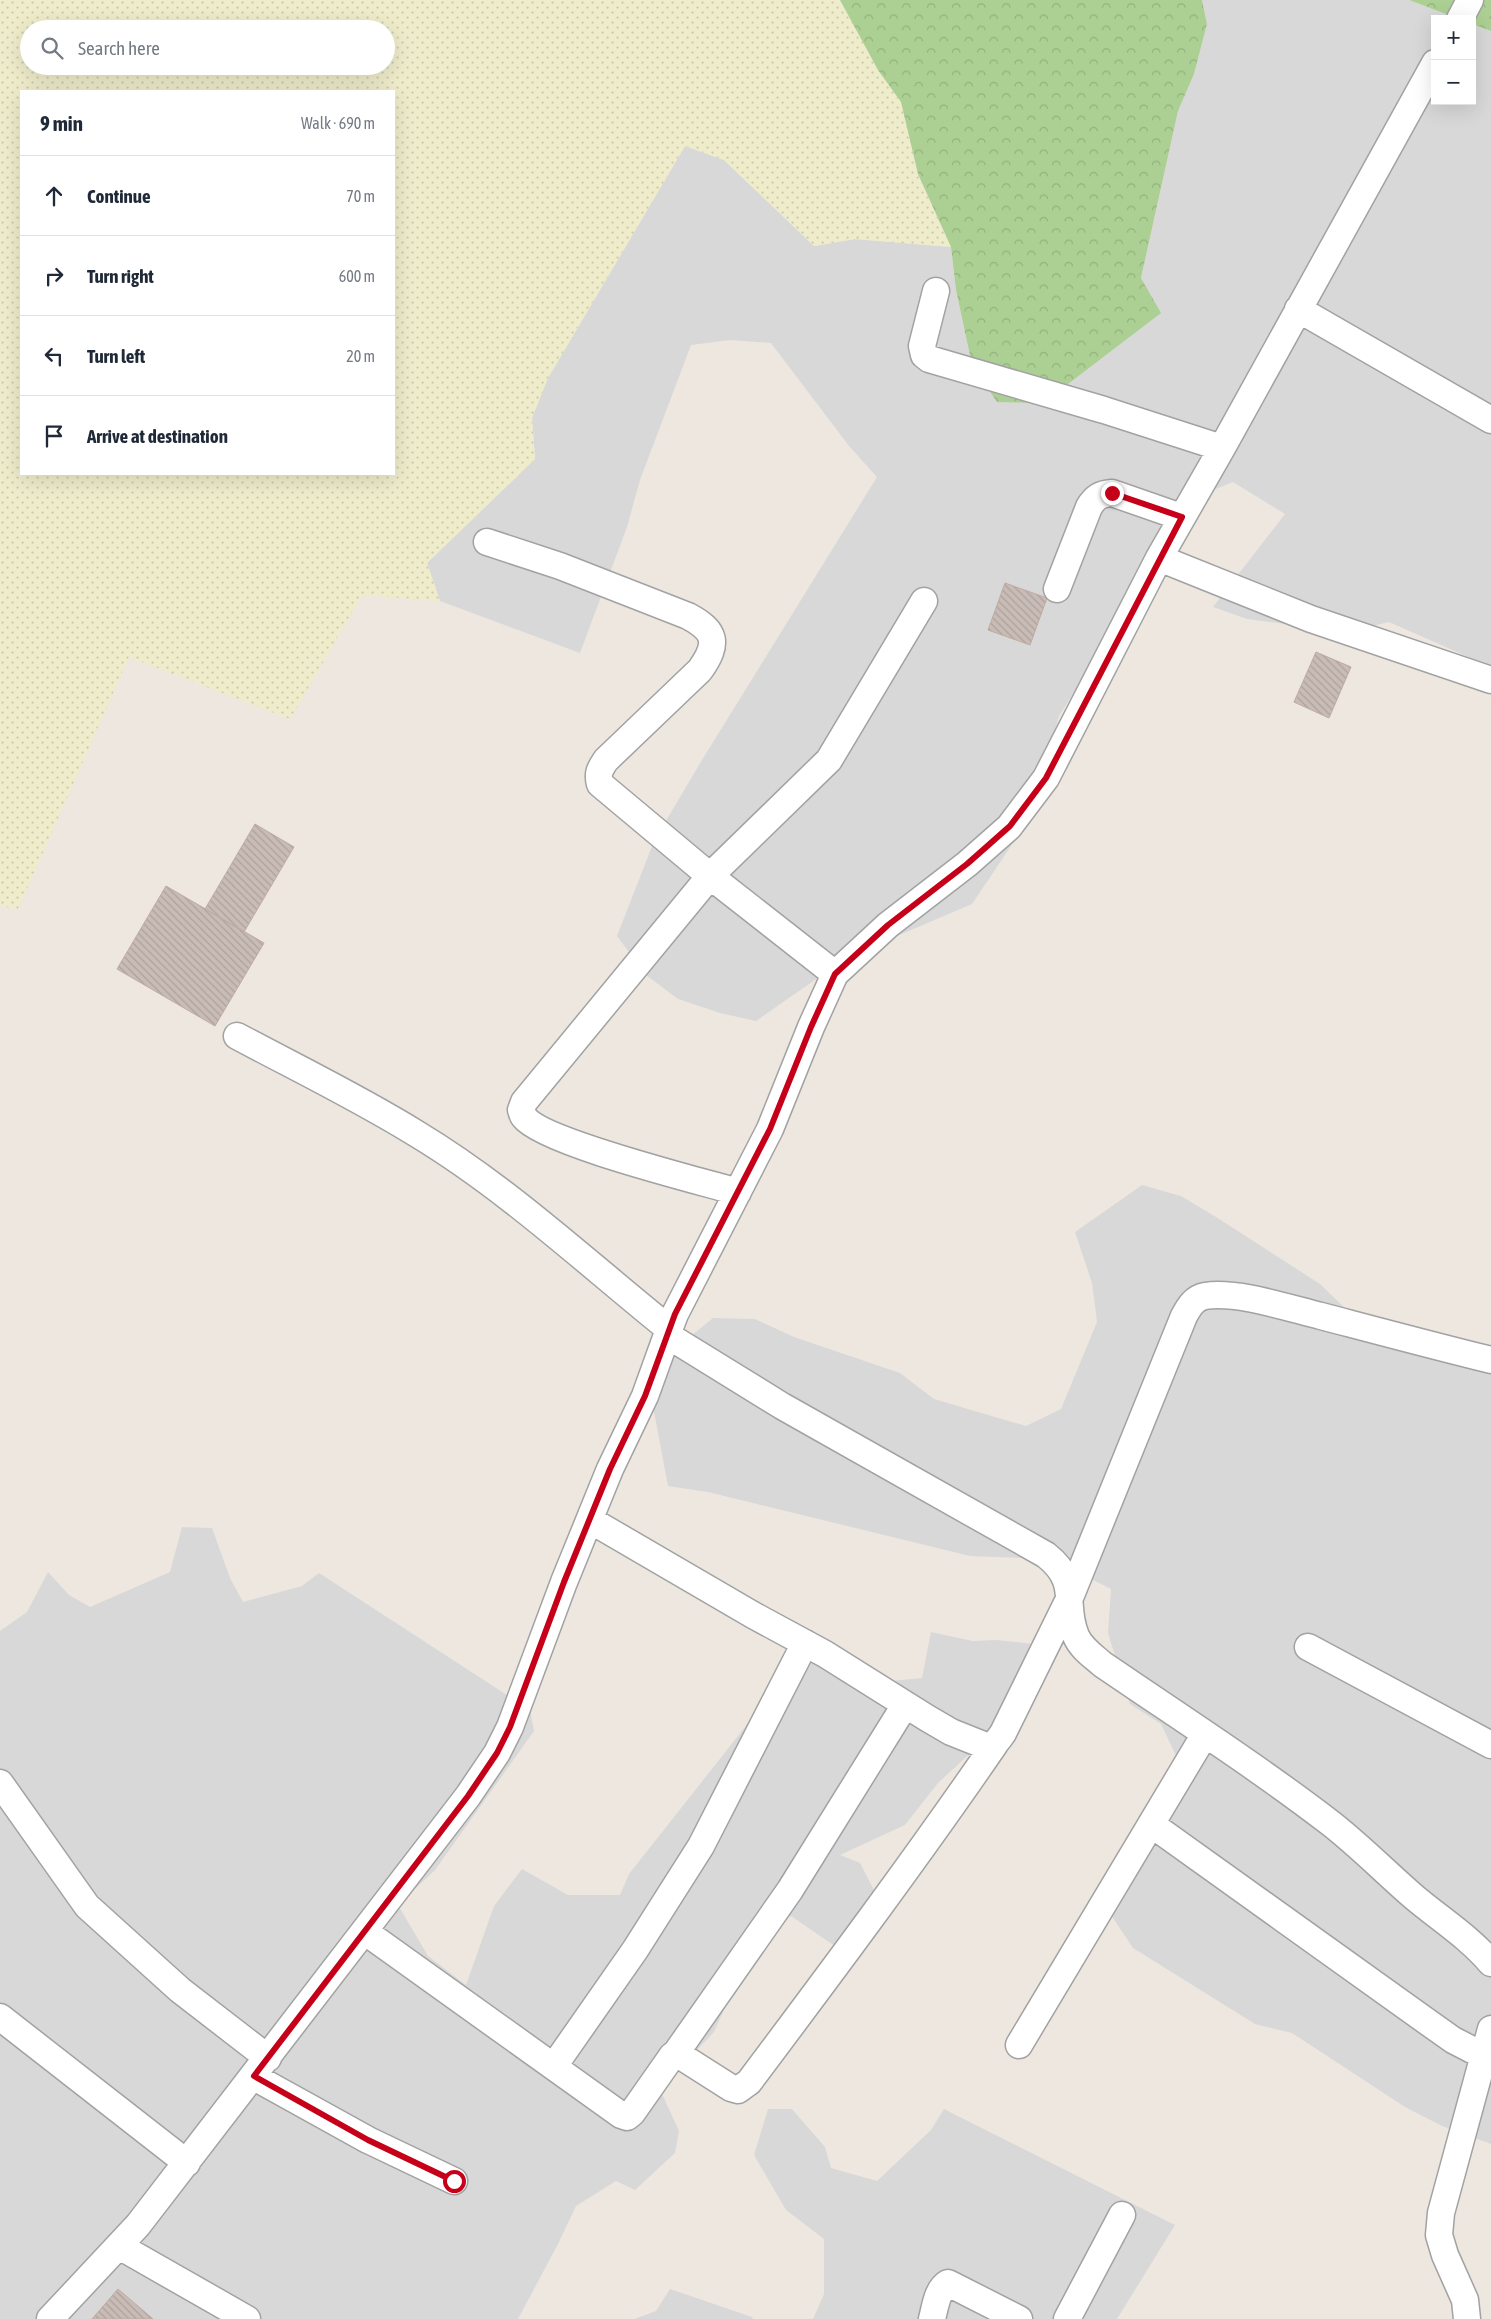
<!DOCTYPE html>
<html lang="en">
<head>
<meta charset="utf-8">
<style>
	:root { --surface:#fff; --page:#f2f2f3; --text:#1f2937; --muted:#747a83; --line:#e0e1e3 }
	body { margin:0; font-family:"Asap Condensed",sans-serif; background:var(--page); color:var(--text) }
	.controls { position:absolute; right:15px; top:15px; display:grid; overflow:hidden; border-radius:0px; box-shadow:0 5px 20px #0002 }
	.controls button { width:45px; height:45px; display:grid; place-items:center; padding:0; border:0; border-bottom:1px solid var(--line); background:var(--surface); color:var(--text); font:25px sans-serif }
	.stop { position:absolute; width:15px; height:15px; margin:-11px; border:4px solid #c7001a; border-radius:50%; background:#fff }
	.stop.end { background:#c7001a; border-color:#fff; box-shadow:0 1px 5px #0008 }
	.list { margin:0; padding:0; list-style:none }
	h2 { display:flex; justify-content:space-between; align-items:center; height:65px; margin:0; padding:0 20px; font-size:21px }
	h2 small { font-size:16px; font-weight:400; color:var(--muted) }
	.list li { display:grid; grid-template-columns:32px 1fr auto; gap:15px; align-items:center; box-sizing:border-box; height:80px; padding:0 20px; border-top:1px solid var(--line) }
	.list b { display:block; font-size:19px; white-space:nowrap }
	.list em { font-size:16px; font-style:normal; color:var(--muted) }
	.icon { flex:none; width:28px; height:28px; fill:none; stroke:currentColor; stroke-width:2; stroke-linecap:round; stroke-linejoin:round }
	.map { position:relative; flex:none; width:1491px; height:2319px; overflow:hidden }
	.search { position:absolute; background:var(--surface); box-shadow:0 5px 20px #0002; left:20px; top:20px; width:375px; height:55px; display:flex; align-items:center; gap:12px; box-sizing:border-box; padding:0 18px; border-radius:28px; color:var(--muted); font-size:19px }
	.panel { position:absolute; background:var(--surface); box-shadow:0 5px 20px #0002; left:20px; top:90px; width:375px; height:385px; border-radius:0px }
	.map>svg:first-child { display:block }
</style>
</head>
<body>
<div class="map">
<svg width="1491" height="2319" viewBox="0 0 1491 2319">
	<defs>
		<pattern id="farmland-dots" width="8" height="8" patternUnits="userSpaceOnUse" patternTransform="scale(1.25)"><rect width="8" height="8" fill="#eeecca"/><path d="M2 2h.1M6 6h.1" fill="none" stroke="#cccaad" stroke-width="1.8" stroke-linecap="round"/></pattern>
		<pattern id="forest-crowns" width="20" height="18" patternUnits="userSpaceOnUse" patternTransform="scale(1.25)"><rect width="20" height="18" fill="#accf93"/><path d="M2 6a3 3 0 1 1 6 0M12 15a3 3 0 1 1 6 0" fill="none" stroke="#93b17e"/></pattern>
		<pattern id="building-back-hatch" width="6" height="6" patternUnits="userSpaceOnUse" patternTransform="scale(1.25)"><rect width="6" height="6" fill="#c9bcb6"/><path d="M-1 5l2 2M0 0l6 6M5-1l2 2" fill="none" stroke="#aca19c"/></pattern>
	</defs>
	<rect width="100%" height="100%" fill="#ede7e0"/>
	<path fill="#d9d8d8" d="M1202,0H1409L1459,19H1435V101H1472V24L1491,31V667L1389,622L1348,632L1247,619L1213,607L1285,514L1233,482L1196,497L1059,716L1034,801L1013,843L972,904L848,957L756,1021L720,1013L678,999L646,975L617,936L654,841L702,760L877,477L849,446L771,343L730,340L691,345L640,480L627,527L580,653L440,601L427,563L535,459L532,418L548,378L685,146L724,160L814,246L855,239L951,247L956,290L972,365L1160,313L1141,278L1178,111L1194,74L1207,24Z
		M1142,1185L1181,1196L1216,1217L1320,1284L1348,1311L1491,1361V2144L1442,2126L1405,2107L1292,2033L1255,2024L1133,1948L1109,1912L1180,1764L1161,1724L1130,1704L1108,1633L1111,1589L1052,1559L970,1556L708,1492L668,1486L652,1401L663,1359L713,1318L755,1319L794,1337L900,1373L934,1399L1026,1426L1061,1409L1097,1322L1092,1283L1075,1232Z
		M182,1527L212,1528L230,1578L243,1602L302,1586L319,1573L530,1710L534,1731L435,1870L398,1905L428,1956L466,1985L494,1906L522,1869L568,1895H620L629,1874L794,1665L816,1662L861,1684L922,1678L931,1632L973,1641L996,1640L1044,1645L991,1734L938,1783L905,1825L840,1855L860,1863L879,1900L842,1951L791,1916L773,1926L742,1969L714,2032L695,2052L658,2085L679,2131L675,2153L635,2190L616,2181L576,2206L558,2244L518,2319H0V1631L27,1612L48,1572L69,1595L90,1607L170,1572Z
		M768,2109H792L825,2147L831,2168L877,2181L931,2130L944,2109L1175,2225L1117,2319H813L824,2294V2239L786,2210L754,2155Z
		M670,2289L752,2317L753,2319H634L656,2311Z"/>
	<path fill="url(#farmland-dots)" fill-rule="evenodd" d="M0,0H840L878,70L901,102L918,174L951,247L855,239L814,246L724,160L685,146L548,378L532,418L535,459L427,563L440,601L362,595L290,719L129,657L18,909L0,906ZM29,29H386V66H29ZM21,91H394V474H21Z"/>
	<path fill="url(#forest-crowns)" d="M840,0H1202L1207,24L1194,74L1178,111L1141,278L1161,313L1043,403L997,402L972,365L956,290L951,247L918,174L901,102L878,70Z
		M1409,0H1491V31L1472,24V19H1459Z"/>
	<path fill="url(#building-back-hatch)" stroke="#bfaba2" d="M1005,583L1047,598L1030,645L988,630Z
		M1316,652L1351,667L1329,718L1294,702Z
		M255,824L294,847L244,932L205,909Z
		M166,886L264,943L215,1026L117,969Z
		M118,2289L153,2319H92Z"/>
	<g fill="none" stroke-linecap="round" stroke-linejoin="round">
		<g stroke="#a2a2a2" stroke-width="29">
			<path id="minor" d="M1460,19L1470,0
				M1435,63L1222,448L1159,558L1046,778L1009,827L967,864L888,925L835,974L811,1027L770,1129L675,1314L667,1335L782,1406L1046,1555C1081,1583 1062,1603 1076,1636C1081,1648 1093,1656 1102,1664C1178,1716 1256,1766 1329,1822C1359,1845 1385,1872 1414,1897C1440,1919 1469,1937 1491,1963
				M936,291L922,346L924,355L929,359L1104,410L1222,448
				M1298,309L1491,420
				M487,542L560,566L688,616C716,631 719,643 700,670L606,760C600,769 597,773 600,784L710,876L835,974
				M1159,558L1311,619L1491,680
				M1057,589L1089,507C1095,497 1100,494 1112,493L1181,517
				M237,1036C297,1068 359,1098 417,1134C508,1189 587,1263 669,1329
				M738,1192C700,1181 542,1142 524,1117C522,1115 522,1112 521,1110L524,1102L710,876L829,760L924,601
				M590,1520L753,1615L825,1654L927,1718L951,1732L986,1746C995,1746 998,1740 1003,1733L1071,1595L1184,1316C1189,1307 1194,1298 1205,1296C1238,1291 1288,1308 1321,1316C1378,1331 1434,1346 1491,1360
				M1308,1647L1491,1745
				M0,1783L87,1906L180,1990L268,2058
				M1151,1824L1429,2023L1453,2040L1484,2056
				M364,1931L621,2115L627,2117L632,2113L672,2056L676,2053L731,2088L738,2090L749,2082C833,1970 916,1859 995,1744
				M0,2017L187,2163
				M1019,2045L1205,1734
				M676,2053L790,1890L905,1705
				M554,2066L635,1950L701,1846L805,1643
				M254,2077L368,2140L454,2181
				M119,2246L247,2319
				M50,2319L138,2225L468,1796L497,1753L510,1727L564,1582L610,1469L645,1396L667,1335
				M932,2319C935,2308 937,2289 948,2283L1019,2319
				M1067,2319L1122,2215
				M1467,2319L1465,2300L1445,2255L1439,2235L1441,2213L1491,2029"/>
		</g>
		<use href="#minor" stroke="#fff" stroke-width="26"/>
	</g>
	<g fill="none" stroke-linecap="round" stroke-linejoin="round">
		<path stroke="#c7001a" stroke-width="6" d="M454,2181L368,2140L254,2076L468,1796L497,1753L510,1727L564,1582L610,1469L645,1396L675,1314L770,1129L811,1027L835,974L888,925L967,864L1010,826L1046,778L1182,517L1112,493"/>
	</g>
</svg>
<div class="controls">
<button>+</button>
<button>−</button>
</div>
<div class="stop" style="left:454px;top:2181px"></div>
<div class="stop end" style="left:1112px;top:493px"></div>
<div class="search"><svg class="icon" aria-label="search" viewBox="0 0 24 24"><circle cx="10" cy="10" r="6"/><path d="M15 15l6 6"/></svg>Search here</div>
<section class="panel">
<h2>9 min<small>Walk · 690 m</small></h2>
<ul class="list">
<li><svg class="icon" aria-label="ahead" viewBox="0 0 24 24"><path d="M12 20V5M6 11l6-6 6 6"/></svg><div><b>Continue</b></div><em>70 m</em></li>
<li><svg class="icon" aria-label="right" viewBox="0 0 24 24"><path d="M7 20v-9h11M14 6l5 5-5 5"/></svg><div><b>Turn right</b></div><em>600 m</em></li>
<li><svg class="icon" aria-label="left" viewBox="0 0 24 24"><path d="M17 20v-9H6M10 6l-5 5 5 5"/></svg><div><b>Turn left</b></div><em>20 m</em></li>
<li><svg class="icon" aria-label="arrive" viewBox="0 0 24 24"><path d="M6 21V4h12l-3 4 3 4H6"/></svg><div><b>Arrive at destination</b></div></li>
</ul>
</section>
</div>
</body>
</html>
